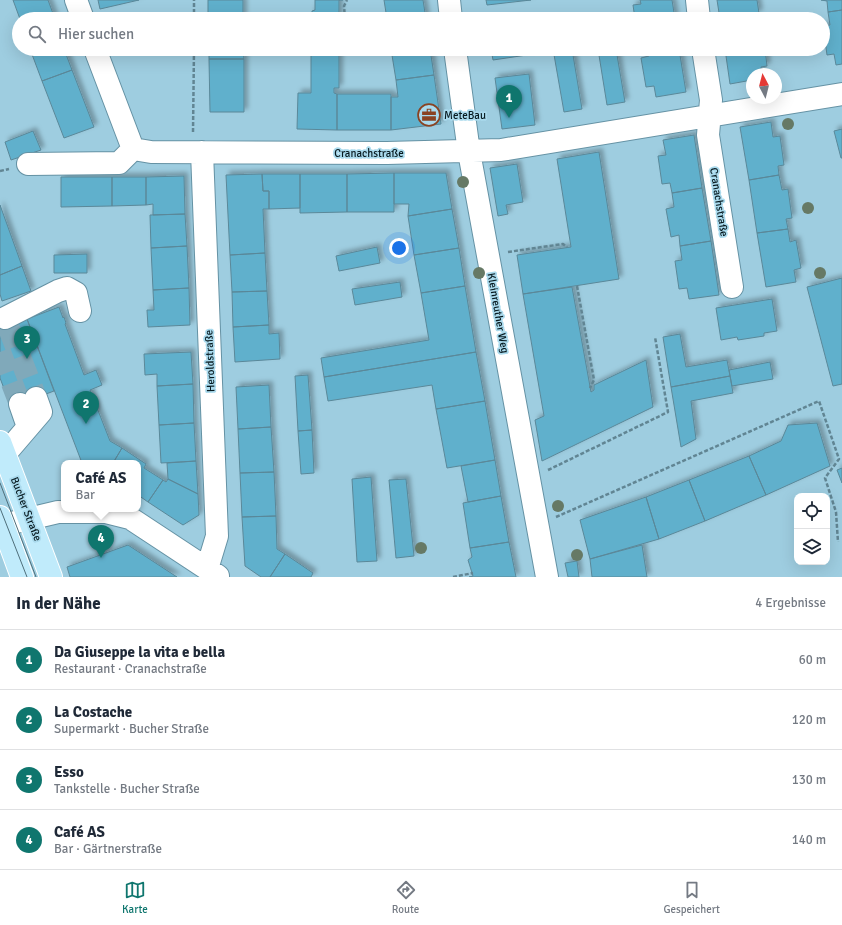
<!DOCTYPE html>
<html lang="de">
<head>
<meta charset="utf-8">
<style>
	:root { --surface:#fff; --page:#f6f6f7; --text:#1f2937; --muted:#747a83; --line:#e0e1e3; --accent:#0f766e }
	body { margin:0; font-family:Signika,sans-serif; background:var(--page); color:var(--text) }
	.controls { position:absolute; right:12px; bottom:12px; display:grid; overflow:hidden; border-radius:8px; box-shadow:0 4px 16px #0002 }
	.controls button { width:36px; height:36px; display:grid; place-items:center; padding:0; border:0; border-bottom:1px solid var(--line); background:var(--surface); color:var(--text); font:20px sans-serif }
	.compass { position:absolute; left:746px; top:68px; width:36px; height:36px; border-radius:50%; background:var(--surface); box-shadow:0 4px 16px #0002; rotate:353deg }
	.you { position:absolute; left:399px; top:248px; width:14px; height:14px; margin:-10px; border:3px solid #fff; border-radius:50%; background:#1a73e8; box-shadow:0 0 0 6px #1a73e833 }
	.badge { display:grid; place-items:center; width:26px; height:26px; border-radius:50%; background:var(--accent); color:#fff; font-size:13px; font-weight:700 }
	.pin { position:absolute; translate:-50% -33px; filter:drop-shadow(0 1px 2px #0008) }
	.pin::after { content:''; position:absolute; top:21px; width:14px; height:12px; background:inherit; clip-path:polygon(0 0,100% 0,50% 100%) }
	.popup { position:absolute; left:61px; top:460px; width:80px; height:52px; box-sizing:border-box; display:grid; place-content:center; border-radius:8px; background:var(--surface); filter:drop-shadow(0 1px 3px #0005); font-size:13px; white-space:nowrap; color:var(--muted) }
	.popup b { font-size:15px; color:var(--text) }
	.popup::after { content:''; position:absolute; left:50%; top:100%; margin-left:-8px; border:8px solid transparent; border-top-color:var(--surface) }
	.list { margin:0; padding:0; list-style:none }
	h2 { display:flex; justify-content:space-between; align-items:center; height:52px; margin:0; padding:0 16px; font-size:17px }
	h2 small { font-size:13px; font-weight:400; color:var(--muted) }
	.list li { display:grid; grid-template-columns:26px 1fr auto; gap:12px; align-items:center; box-sizing:border-box; height:60px; padding:0 16px; border-top:1px solid var(--line) }
	.list b { display:block; font-size:15px; white-space:nowrap }
	.list p { margin:0; font-size:13px; white-space:nowrap; color:var(--muted) }
	.list em { font-size:13px; font-style:normal; color:var(--muted) }
	.icon { flex:none; width:22px; height:22px; fill:none; stroke:currentColor; stroke-width:2; stroke-linecap:round; stroke-linejoin:round }
	.map { position:relative; flex:none; width:842px; height:577px; overflow:hidden }
	.search { position:absolute; background:var(--surface); box-shadow:0 4px 16px #0002; left:12px; right:12px; top:12px; height:44px; display:flex; align-items:center; gap:10px; box-sizing:border-box; padding:0 14px; border-radius:22px; color:var(--muted); font-size:15px }
	.sheet { height:292px; background:var(--surface) }
	nav { display:flex; justify-content:space-around; align-items:center; box-sizing:border-box; height:56px; border-top:1px solid var(--line); background:var(--surface); font-size:11px; color:var(--muted) }
	nav a { display:grid; justify-items:center; gap:2px }
	nav .on { color:var(--accent) }
	.map>svg:first-child { display:block }
</style>
</head>
<body>
<div class="map">
<svg width="842" height="577" viewBox="0 0 842 577">
	<defs>
		<filter id="shadow"><feDropShadow dx="3.5" dy="-3.5" stdDeviation="2" flood-color="#0004"/></filter>
	</defs>
	<rect width="100%" height="100%" fill="#9ecde0"/>
	<path fill="#61b0cc" stroke="#5a8899" filter="url(#shadow)" d="M13,0H48L55,19H20Z
		M98,0H139L100,9Z
		M208,0H243V13H208Z
		M315,0H343H339V19H312V11L315,10Z
		M384,0H423L426,19H387Z
		M486,0H531L487,5Z
		M640,0H672L675,19H635L633,5L641,4Z
		M717,0H757L759,13L753,14V19H720Z
		M821,0H842V10L828,12L827,1Z
		M842,10V64L836,65L834,54L827,55L823,26L830,25L828,12Z
		M208,13H243V19H209Z
		M30,49H64L72,70L42,81Z
		M209,49H243L244,59H209Z
		M311,49H339V88H334V93L337,94V130L297,129L298,93H311Z
		M391,49H430L434,75L396,80Z
		M491,49H553L554,51L493,60Z
		M553,49H572L582,109L564,112Z
		M598,49H616L625,102L607,105Z
		M648,49H679L686,92L656,97L654,86L646,87L641,58L649,56Z
		M725,49H765L767,66L761,67L762,74H752V80L730,84Z
		M209,59H244V112H210Z
		M72,70L94,127L64,138L42,81Z
		M529,74L535,125L502,129L495,78Z
		M434,75L441,124L391,130V97H398L396,80Z
		M337,94H391V130H337Z
		M771,122L773,137L780,136L784,165L778,166L779,175L749,180L740,127Z
		M842,129V158H841L834,131Z
		M33,131L41,150L11,160L5,142Z
		M694,135L702,188L672,193L670,183L662,184L658,156L666,155L663,140Z
		M599,152L619,279L523,294L517,255L571,247L557,159Z
		M517,164L523,202L506,205L508,214L498,216L490,168Z
		M394,173H446L452,209L408,216L409,204H394Z
		M394,173V212H347V174Z
		M262,174H300V208L269,209V191H263Z
		M262,174L263,191H269V209H263L265,253L230,255L226,175Z
		M300,174H347V212L300,213Z
		M779,175L782,190L788,189L792,218L786,219L788,229L757,233L749,180Z
		M184,176L185,214L153,215V204L146,205V177Z
		M61,177H112V206L61,207Z
		M112,177H146V205L112,206Z
		M702,188L711,241L680,246L679,235L671,237L666,209L674,207L672,193Z
		M0,205L22,266L0,275Z
		M452,209L459,248L414,255L408,216Z
		M185,214L187,246L151,248L150,215Z
		M788,229L790,242L796,240L801,268L794,270L796,282L766,287L757,233Z
		M711,241L719,295L689,299L687,288L679,289L675,261L682,260L680,246Z
		M187,246L189,288L153,290L151,248Z
		M377,247L380,263L339,271L336,256Z
		M459,248L465,286L421,293L414,255Z
		M265,253L267,291L232,292L230,255Z
		M87,254V273H54V255Z
		M22,266L31,291L2,301L0,294V275Z
		M842,278V384L833,386L807,287Z
		M400,282L402,297L355,305L352,289Z
		M465,286L476,352L324,377L321,358L429,340L421,293Z
		M572,287L591,392L594,390V385L646,360L653,407L542,461L535,420L544,416L523,294Z
		M189,288L190,325L148,327L147,310H154L153,290Z
		M267,291L269,325L233,327L232,292Z
		M772,299L777,331L764,333V336L738,340L737,337L721,340L716,308Z
		M59,307L63,318L64,317L66,323L65,324L84,375L96,370L102,385L90,390L110,441L122,448L113,463H82L27,319Z
		M27,319L54,391L11,407L0,378V329Z
		M269,325V334L279,333L280,359L235,362L233,327Z
		M680,334L686,367L727,360L730,376L671,387L663,337Z
		M191,352L193,384L157,386V374L145,375L144,354Z
		M476,352L485,401L436,409L432,385L328,401L324,377Z
		M770,362L773,379L732,386L729,370Z
		M308,375L312,430L298,431L295,376Z
		M730,376L733,393L691,401L696,439L681,447L671,387Z
		M193,384L194,423L159,425L157,386Z
		M269,385L271,427L238,429L236,387Z
		M485,401L495,460L447,468L436,409Z
		M194,423L196,461L161,463L159,425Z
		M817,423L830,466L766,495L749,456L781,441L788,425Z
		M271,427L274,472L240,473L238,429Z
		M312,430L314,473L301,474L298,431Z
		M122,448L146,464L144,468L163,480L148,502L138,495V463H113Z
		M749,456L766,495L705,521L689,480Z
		M495,460L501,496L468,502L461,466Z
		M196,461L198,494L168,479L167,463Z
		M842,468V483L837,470Z
		M274,472L276,516L242,517L240,473Z
		M371,477L377,561L357,562L352,479Z
		M168,479L198,494L199,515L183,525L148,502L163,480L166,482Z
		M406,479L414,556L396,558L389,480Z
		M689,480L705,521L659,539L646,497Z
		M501,496L509,542L470,548L463,503Z
		M646,497L659,539L590,559L580,520Z
		M276,516L277,549L285,554L270,577H261L245,566L242,517Z
		M509,542L516,577H469L473,576L468,560L472,557L470,548Z
		M128,545L177,577H70L67,567Z
		M642,545L647,577H592L590,559Z
		M285,554L313,573L311,577H270Z
		M577,561L579,577H568L565,563Z"/>
	<g fill="none" stroke-linecap="round" stroke-linejoin="round">
		<path stroke="#80a9ba" stroke-width="22" stroke-dasharray="22 11" stroke-linecap="butt" d="M8,326L36,398
			M0,352L20,404"/>
		<g stroke="#6592a4" stroke-width="24">
			<path id="minor" d="M76,0L83,19
				M449,0L451,19
				M697,0L699,19
				M95,49L133,149L151,152L387,153L501,150L842,94
				M455,49L469,152L547,577
				M703,49L711,100L708,135L732,287
				M202,152L217,536L207,569
				M28,164L119,163L133,149
				M5,318L58,291L67,288L76,293L80,311
				M20,404L28,427
				M5,454L41,412L36,398
				M3,525L58,512H106L130,518L218,576"/>
		</g>
		<g stroke="#fff" stroke-width="24">
			<path id="major" d="M0,442L51,577
				M0,517L22,577"/>
		</g>
		<path stroke="#618593" stroke-width="2.5" stroke-dasharray="4 2" stroke-linecap="butt" d="M194,19V0
			M345,19L344,6L347,0
			M193,132L194,49
			M0,171L9,169
			M508,252L563,244L567,247
			M577,286L594,380L590,388
			M548,470L668,412L655,337
			M556,517L819,401L839,459L825,478L836,512L838,542
			M453,577L473,573"/>
		<use href="#minor" stroke="#fff" stroke-width="22"/>
		<use href="#major" stroke="#c0ebfb" stroke-width="22"/>
		<path stroke="#4e6e7a" stroke-width="1" d="M0,483L36,577
			M0,508L27,577"/>
	</g>
	<g fill="#667965">
		<circle cx="788" cy="124" r="6"/>
		<circle cx="463" cy="182" r="6"/>
		<circle cx="808" cy="208" r="6"/>
		<circle cx="479" cy="273" r="6"/>
		<circle cx="820" cy="273" r="6"/>
		<circle cx="558" cy="506" r="6"/>
		<circle cx="421" cy="548" r="6"/>
		<circle cx="577" cy="555" r="6"/>
	</g>
	<defs>
		<g id="office-ring" transform="scale(1.15)"><circle r="9.5" fill="#aadaed" stroke="#8a4322" stroke-width="1.5"/><path d="M-6-3h4V-5.5h4V-3h4V5H-6ZM-1-4.5V-3h2v-1.5ZM-6 0V1H6V0Z" fill="#8a4322"/></g>
	</defs>
	<g fill-rule="evenodd">
		<use href="#office-ring" x="429" y="115"/>
	</g>
	<g text-anchor="middle" dominant-baseline="central" stroke-width="3.5" stroke-linejoin="round" paint-order="stroke">
		<g font-size="11" fill="#071a20" stroke="#aadaed" text-anchor="start">
			<text x="444" y="115">MeteBau</text>
		</g>
		<g font-size="11" fill="#071a20" stroke="#aadaed">
			<text x="369" y="153">Cranachstraße</text>
			<text transform="translate(719 202) rotate(81)">Cranachstraße</text>
			<text transform="translate(498 313) rotate(80)">Kleinreuther Weg</text>
			<text transform="translate(210 361) rotate(-92)">Heroldstraße</text>
			<text transform="translate(26 509) rotate(69)">Bucher Straße</text>
		</g>
	</g>
</svg>
<div class="controls">
<button><svg class="icon" aria-label="locate" viewBox="0 0 24 24"><circle cx="12" cy="12" r="6"/><path d="M12 2v4M12 18v4M2 12h4M18 12h4"/></svg></button>
<button><svg class="icon" aria-label="layers" viewBox="0 0 24 24"><path d="M12 4l9 5-9 5-9-5zM3 14l9 5 9-5"/></svg></button>
</div>
<svg class="compass" viewBox="-18 -18 36 36"><path d="M0-13l5 13h-10z" fill="#e53935"/><path d="M0 13l5-13h-10z" fill="#747a83"/></svg>
<div class="you"></div>
<div class="pin badge" style="left:509px;top:118px">1</div>
<div class="pin badge" style="left:86px;top:424px">2</div>
<div class="pin badge" style="left:27px;top:359px">3</div>
<div class="pin badge" style="left:101px;top:558px">4</div>
<div class="popup"><b>Café AS</b>Bar</div>
<div class="search"><svg class="icon" aria-label="search" viewBox="0 0 24 24"><circle cx="10" cy="10" r="6"/><path d="M15 15l6 6"/></svg>Hier suchen</div>
</div>
<section class="sheet">
<h2>In der Nähe<small>4 Ergebnisse</small></h2>
<ul class="list">
<li><span class="badge">1</span><div><b>Da Giuseppe la vita e bella</b><p>Restaurant · Cranachstraße</p></div><em>60 m</em></li>
<li><span class="badge">2</span><div><b>La Costache</b><p>Supermarkt · Bucher Straße</p></div><em>120 m</em></li>
<li><span class="badge">3</span><div><b>Esso</b><p>Tankstelle · Bucher Straße</p></div><em>130 m</em></li>
<li><span class="badge">4</span><div><b>Café AS</b><p>Bar · Gärtnerstraße</p></div><em>140 m</em></li>
</ul>
</section>
<nav>
<a class="on"><svg class="icon" aria-label="map" viewBox="0 0 24 24"><path d="M3 6l6-2 6 2 6-2v14l-6 2-6-2-6 2zM9 4v14M15 6v14"/></svg>Karte</a>
<a><svg class="icon" aria-label="directions" viewBox="0 0 24 24"><path d="M12 3l9 9-9 9-9-9zM9 14v-3h6M13 9l2 2-2 2"/></svg>Route</a>
<a><svg class="icon" aria-label="saved" viewBox="0 0 24 24"><path d="M7 4h10v16l-5-4-5 4z"/></svg>Gespeichert</a>
</nav>
</body>
</html>
